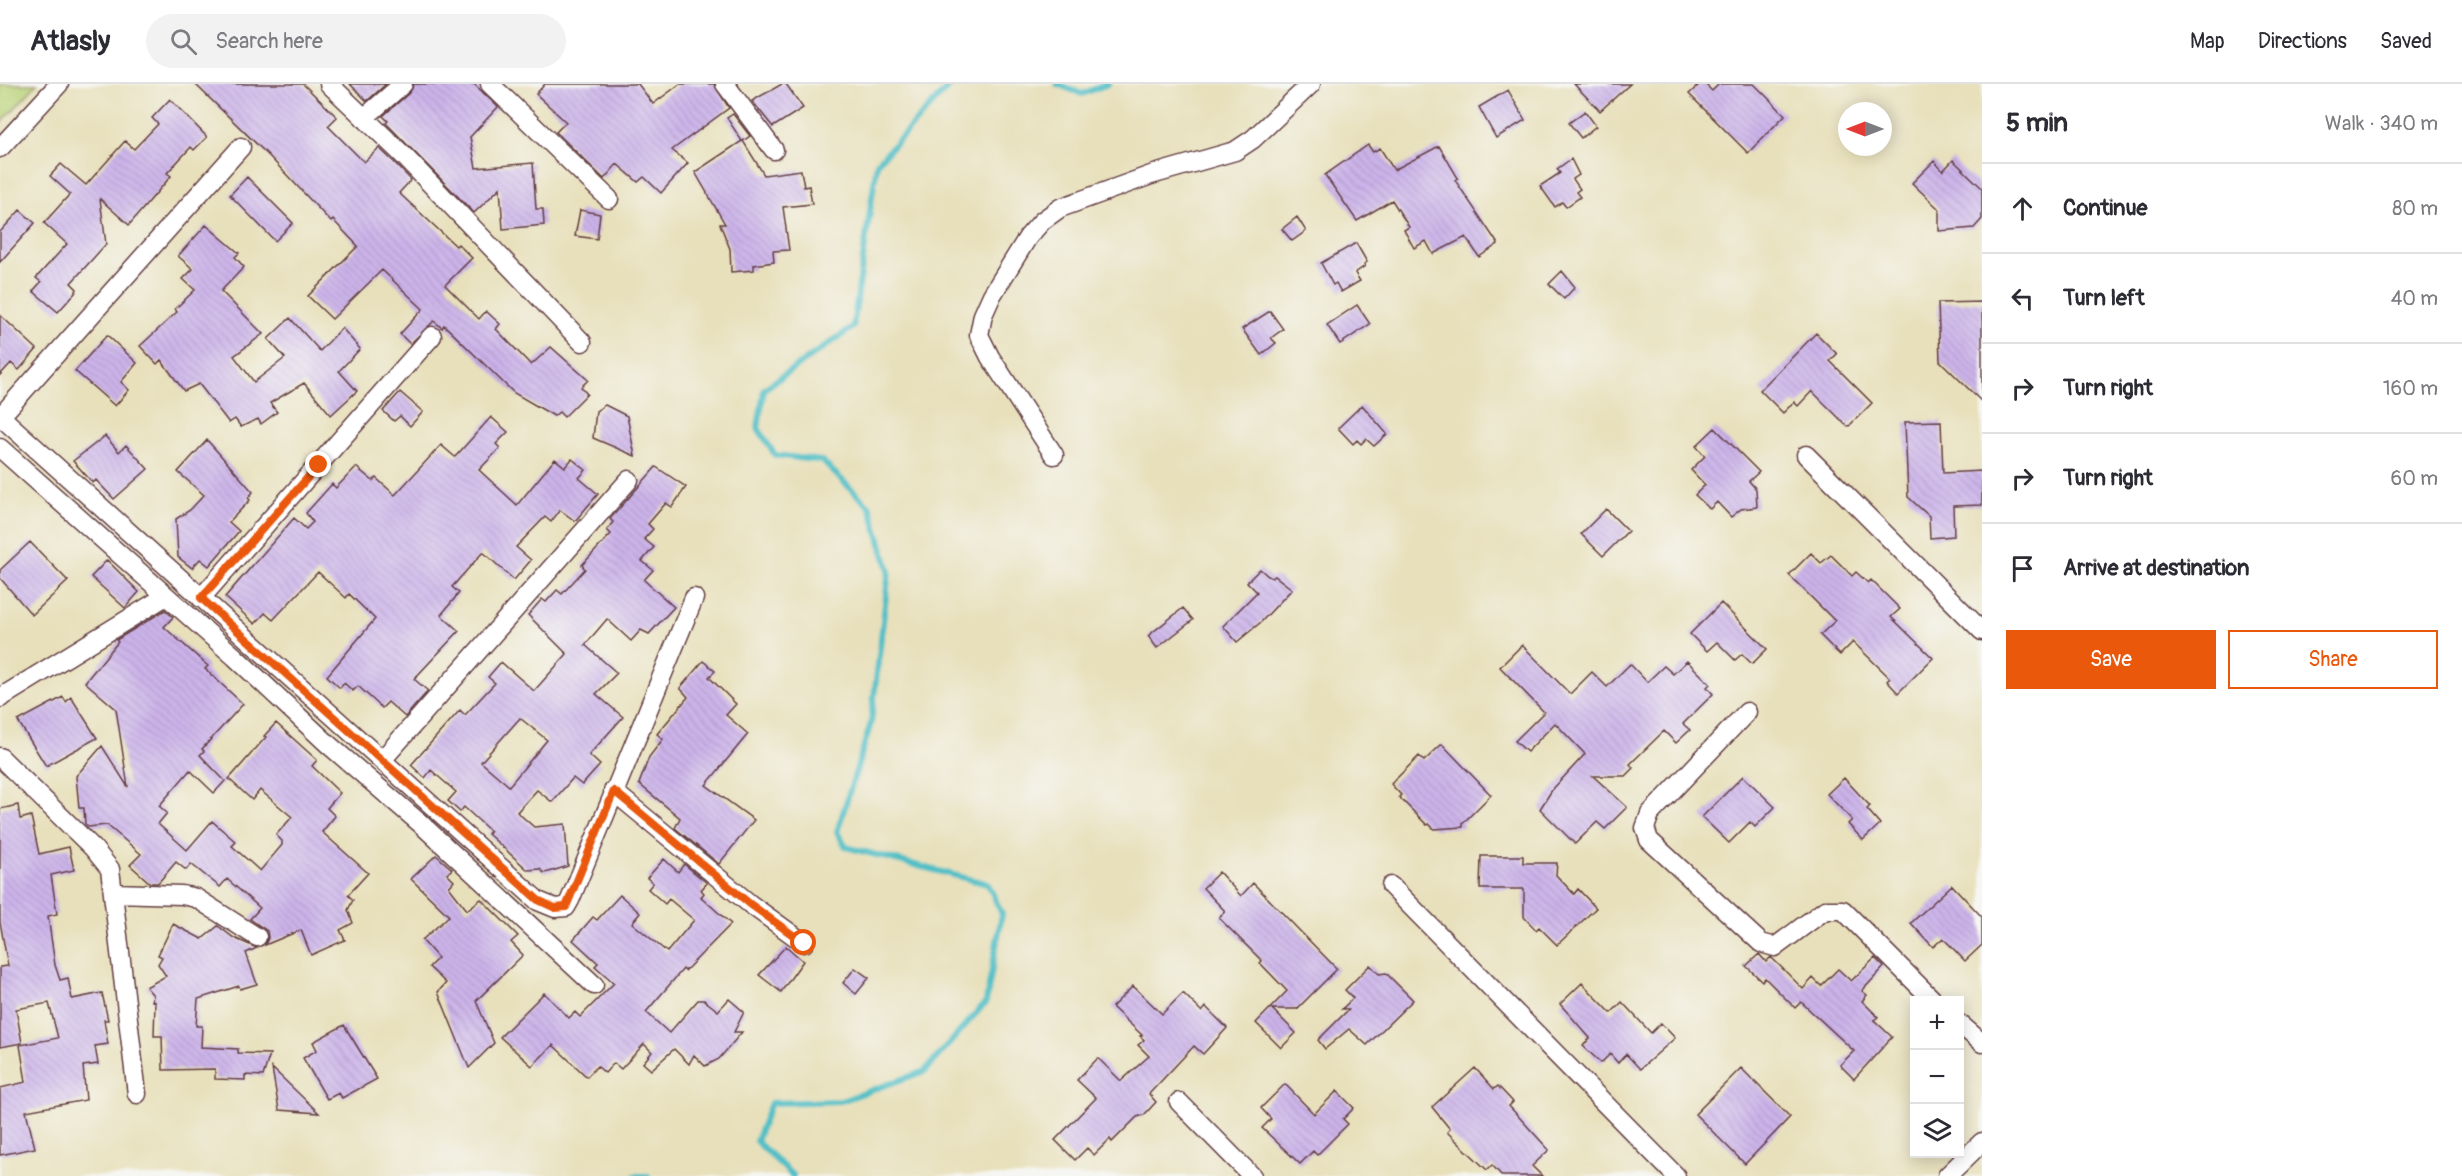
<!DOCTYPE html>
<html lang="en">
<head>
<meta charset="utf-8">
<style>
	:root { --surface:#fff; --page:#f2f2f3; --text:#2b2b33; --muted:#7c7c81; --line:#e1e1e2; --accent:#ea580c }
	body { margin:0; font-family:Pangolin,sans-serif; background:var(--page); color:var(--text) }
	.controls { position:absolute; right:18px; bottom:18px; display:grid; overflow:hidden; border-radius:0px; box-shadow:0 3px 15px #0003 }
	.controls button { width:54px; height:54px; display:grid; place-items:center; padding:0; border:0; border-bottom:2px solid var(--line); background:var(--surface); color:var(--text); font:30px sans-serif }
	.compass { position:absolute; left:1838px; top:18px; width:54px; height:54px; border-radius:50%; background:var(--surface); box-shadow:0 3px 15px #0003; rotate:270deg }
	.stop { position:absolute; width:18px; height:18px; margin:-14px; border:4px solid #ea580c; border-radius:50%; background:#fff }
	.stop.end { background:#ea580c; border-color:#fff; box-shadow:0 2px 6px #0008 }
	.list { margin:0; padding:0; list-style:none }
	h2 { display:flex; justify-content:space-between; align-items:center; height:78px; margin:0; padding:0 24px; font-size:26px }
	h2 small { font-size:20px; font-weight:400; color:var(--muted) }
	.list li { display:grid; grid-template-columns:39px 1fr auto; gap:18px; align-items:center; box-sizing:border-box; height:90px; padding:0 24px; border-top:2px solid var(--line) }
	.list b { display:block; font-size:22px; white-space:nowrap }
	.list em { font-size:20px; font-style:normal; color:var(--muted) }
	.actions { display:flex; gap:12px; padding:18px 24px }
	.actions a { flex:1; padding:14px 0; border:2px solid var(--accent); border-radius:0px; text-align:center; font-size:21px; color:var(--accent) }
	.actions .main { background:var(--accent); color:#fff }
	.icon { flex:none; width:33px; height:33px; fill:none; stroke:currentColor; stroke-width:2; stroke-linecap:round; stroke-linejoin:round }
	.map { position:relative; flex:none; width:1982px; height:1092px; overflow:hidden }
	header { display:flex; align-items:center; gap:36px; box-sizing:border-box; height:84px; padding:0 30px; background:var(--surface); border-bottom:2px solid var(--line) }
	header strong { font-size:28px }
	nav { display:flex; gap:33px; margin-inline-start:auto; font-size:21px }
	.search { width:420px; height:54px; background:var(--page); display:flex; align-items:center; gap:15px; box-sizing:border-box; padding:0 21px; border-radius:33px; color:var(--muted); font-size:22px }
	main { display:flex }
	aside { flex:1; background:var(--surface) }
	.map>svg:first-child { display:block }
</style>
</head>
<body>
<header>
<strong>Atlasly</strong>
<div class="search"><svg class="icon" aria-label="search" viewBox="0 0 24 24"><circle cx="10" cy="10" r="6"/><path d="M15 15l6 6"/></svg>Search here</div>
<nav><a>Map</a><a>Directions</a><a>Saved</a></nav>
</header>
<main>
<div class="map">
<svg width="1982" height="1092" viewBox="0 0 1982 1092">
	<defs>
		<pattern id="building-back-hatch" width="6" height="6" patternUnits="userSpaceOnUse" patternTransform="scale(1.5)"><rect width="6" height="6" fill="#ccb4ea"/><path d="M-1 5l2 2M0 0l6 6M5-1l2 2" fill="none" stroke="#b19ac9"/></pattern>
	</defs>
	<rect width="100%" height="100%" fill="#f6f6f2"/>
	<filter id="ink" filterUnits="userSpaceOnUse"><feTurbulence type="fractalNoise" baseFrequency=".0167" numOctaves="2"/><feDisplacementMap in="SourceGraphic" scale="12" xChannelSelector="R" yChannelSelector="G"/><feConvolveMatrix kernelMatrix="1 2 1 2 8 2 1 2 1" color-interpolation-filters="sRGB"/></filter>
	<filter id="wash" filterUnits="userSpaceOnUse"><feTurbulence type="fractalNoise" baseFrequency=".008" numOctaves="4" result="noise"/><feDisplacementMap in="SourceGraphic" scale="24" xChannelSelector="R" yChannelSelector="G"/><feGaussianBlur stdDeviation="1.35" result="paint"/><feColorMatrix in="noise" values="0 0 0 0 0 0 0 0 0 0 0 0 0 0 0 0 0 1.4 0 .05"/><feComposite in="paint" operator="in"/></filter>
	<g filter="url(#wash)">
		<rect width="100%" height="100%" fill="#e8e0bb"/>
		<path fill="#bad378" stroke="#827952" stroke-width="1.5" d="M0,0H37L0,40Z"/>
		<g fill="none" stroke-linecap="round" stroke-linejoin="round">
			<path stroke="#51bfc6" stroke-width="6" d="M1057,0L1082,10L1108,0
				M635,1092H648
				M793,1092L756,1057L771,1019L841,1017L925,987L986,918L1002,830L988,800L846,763L837,748L871,639L889,486L870,423L822,377L775,371L758,344L764,305L853,243L877,79L951,0"/>
		</g>
		<g id="blocks">
			<path fill="url(#building-back-hatch)" fill-rule="evenodd" d="M195,0H303L337,33L328,42L364,78L379,64L394,78L411,96L399,109L456,162L458,160L472,174L445,201L479,235L486,227L500,240L496,245L531,281L551,263L588,296L581,303L587,310L564,333L559,328L554,332L514,309L444,241L442,244L434,237L410,260L400,250L423,225L382,186L332,235L308,212L358,162L333,136L331,138L269,72Z
				M350,0H386L367,17Z
				M414,0H474L498,23L470,53L476,84L533,79L536,125H543L544,141L503,145L500,104L474,129L386,39L388,37L383,32L410,8Z
				M545,0H638L653,20L680,0H714L729,24L672,66L688,79L661,109L644,93L638,98L617,80L604,95L556,48L566,38L536,10Z
				M782,0H786L803,24L773,43L752,17Z
				M1574,0H1630L1600,27Z
				M1700,0H1705L1712,7L1719,0H1754L1785,31L1748,69L1689,10Z
				M1508,6L1525,36L1496,54L1479,23Z
				M170,15L207,53L194,66L191,63L167,89L171,92L129,141L100,115L106,160L71,199L77,205L75,209L58,228L33,207L41,198L36,194L67,160L44,139L70,110L50,92L61,80L86,101L125,57L134,65L158,40L152,34Z
				M1585,27L1596,42L1581,54L1569,39Z
				M733,30L750,52L743,57L764,91L801,86L804,103L809,102L812,120L783,123L789,166L773,167L774,178L754,181V186L731,188L730,165L720,140H725L695,88L742,57L727,34Z
				M1368,61L1373,68L1380,64L1394,86L1439,62L1458,94L1455,96L1498,160L1479,173L1466,153L1433,170L1426,157L1414,164L1404,146L1409,143L1392,116L1357,137L1325,91Z
				M1571,75L1579,91L1573,95L1580,105L1576,108L1580,113L1566,123L1562,118L1555,123L1540,102L1560,89L1557,85Z
				M1953,76L1982,104V135L1974,144L1939,147V125L1912,99L1934,77L1943,87Z
				M247,93L293,139L275,157L230,111Z
				M20,126L35,139L0,178V148Z
				M580,126L600,130L597,155L575,152Z
				M1297,133L1306,147L1292,157L1282,145Z
				M206,141L239,169L235,173L244,183L221,207L263,250L234,272L254,298L285,274L268,255L290,234L320,267L342,244L360,265L339,287L357,307L331,331L304,299L270,319L277,328L261,340L258,335L241,343L235,335L229,339L199,300L184,307L161,276L157,280L140,262L177,228L175,225L195,206L183,195L193,185L178,172Z
				M1356,159L1367,178L1364,180L1365,182L1355,189L1360,197L1341,208L1336,199L1333,201L1321,179Z
				M1562,187L1575,203L1564,215L1549,200Z
				M1982,218V318L1940,277L1938,219Z
				M1357,221L1370,240L1340,260L1327,241Z
				M1270,227L1283,245L1271,254L1276,259L1261,271L1242,245Z
				M0,231L37,265L19,286L11,279L0,291Z
				M1816,249L1837,270L1830,277L1872,319L1848,343L1812,307L1798,322L1794,318L1783,329L1760,306Z
				M107,251L137,279L121,298L129,306L115,322L75,287Z
				M400,308L423,328L410,342L400,332L394,337L383,327Z
				M605,321L627,332L635,372L593,354L596,327Z
				M1362,321L1387,350L1374,362L1366,355L1361,360L1357,356L1353,360L1338,344Z
				M491,333L508,348L496,360L500,364L479,386L517,421L555,375L565,383L572,375L586,386L579,394L598,410L575,437L560,426L551,438L545,433L516,463L531,476L514,496L483,468L452,503L459,509L441,531L459,547L414,595L428,607L405,633L388,618L382,624L358,602L353,607L344,599L340,604L327,592L375,535L349,510L346,514L318,488L273,536L265,529L255,540L225,513L294,434L306,445L313,438L306,429L332,400L336,404L356,383L373,397L376,394L395,411L441,361L455,373Z
				M1941,337L1943,389L1982,387V421L1953,422L1954,452L1930,454L1929,432L1908,413L1905,338Z
				M1715,344L1759,388L1749,397L1756,405L1757,423L1741,425L1731,433L1717,418L1710,425L1695,411L1705,401L1691,386L1705,372L1696,362Z
				M105,352L119,368L126,361L148,385L114,415L96,396L93,399L73,377Z
				M207,356L253,408L248,414L250,416L229,438L239,447L209,482L200,475L192,484L178,473L176,435L190,426L204,411L178,388Z
				M656,383L686,403L672,423L666,419L648,440L653,445L644,455L654,463L642,477L653,486L644,496L674,523L649,550L641,546L631,557L607,535L585,561L617,589L596,610L623,633L589,671L600,681L582,701L573,694L552,718L537,706L517,728L534,743L565,740L568,782L549,788L544,789L540,785L528,786L488,750L490,747L464,723L460,728L448,717L456,708L431,686L425,694L411,681L460,626L465,631L495,599L488,593L501,578L534,607L567,570L528,531L542,515L546,518L557,506L562,510L585,485L582,481L611,450L607,446L613,438L610,435ZM520,634L547,656L509,702L481,678Z
				M1606,425L1628,447L1603,472L1581,450Z
				M30,458L68,497L32,531L0,494V486Z
				M1811,469L1821,479L1831,471L1852,492L1856,488L1868,499L1871,496L1900,525L1891,533L1933,574L1898,609L1887,597L1890,594L1853,558L1840,571L1820,551L1835,537L1789,491Z
				M107,476L139,508L125,524L91,493Z
				M1260,485L1268,492L1272,494L1275,492L1292,505L1261,538L1237,558L1223,542L1257,508L1247,498Z
				M1721,519L1767,565L1752,580L1742,570L1735,576L1717,558L1707,567L1690,550Z
				M1183,524L1193,536L1157,564L1148,552Z
				M165,526L173,533L164,543L208,582L205,585L243,620L202,665L204,667L200,671L225,697L214,709L190,686L159,722L167,729L158,740L187,766L212,737L236,758L232,762L260,787L282,761V757L276,751L292,733L260,706L252,716L229,695L266,653L264,652L276,639L317,676L312,682L340,709L327,724L335,732L322,748L368,789L348,811L353,816L348,826L353,839L340,846L345,856L311,871L301,846L265,861L268,854L267,847L250,835L260,824L227,795L220,803L191,780L186,786L176,778L158,799H150L130,781L141,770L107,741L88,743L85,740L84,724H79L76,692L102,662L128,703L116,625L85,598L118,558L116,556Z
				M1522,561L1570,610L1592,588L1607,603L1630,580L1647,598L1664,582L1673,590L1687,577L1710,600L1707,603L1713,610L1683,640L1690,646L1676,659L1664,647L1630,680L1633,684L1625,692H1593L1627,723L1605,745L1597,738L1575,760L1540,725L1552,706L1585,670L1555,639L1527,668L1515,657L1544,628L1500,583Z
				M703,577L715,587L709,593L736,620L726,631L748,650L706,701L754,736L719,780L675,744L680,734L639,700L649,673L663,655L657,650L688,613L680,604Z
				M63,613L66,618L71,613L97,654L46,682L18,637Z
				M1442,660L1491,711L1463,739V743L1434,745L1429,740L1427,741L1399,713L1401,711L1391,700L1419,672L1424,677Z
				M1743,692L1775,723L1755,743L1750,738L1729,759L1702,733Z
				M1844,694L1870,722L1867,725L1880,740L1863,756L1848,740L1852,736L1827,710Z
				M18,721L20,735L31,732L39,770L69,763L74,786L51,791L57,830L48,832L55,881L60,896L68,894L72,915L102,909L108,936H104L108,960L95,962L98,980L83,982L86,1016L26,1027L35,1064L0,1071V1004L26,998L20,961L58,954L49,919L16,925L22,959L0,963V883L8,882L0,838V725Z
				M436,771L452,785L447,790L454,797L449,803L467,826L481,815L518,852L511,858L523,871L476,917L494,959L469,984L438,908L446,899L429,883L438,874L422,856L449,832L411,795Z
				M1481,772H1523V779H1557L1556,791L1574,810L1578,805L1596,824L1557,861L1539,843L1536,846L1524,833V805H1480Z
				M664,775L678,788L684,780L707,799L701,806L704,809L701,813L731,840L685,887L683,885L646,928L669,949L698,916H704L718,927L729,915L744,928L734,948H742L719,975L705,982L694,971L689,980L674,965L651,986L643,979L652,968L644,960L621,985L614,979L605,989L597,982L587,993L553,961L532,982L500,953L544,909L569,934L575,928L580,933L614,899L595,882L598,879L573,856L593,833L597,836L620,811L640,829L632,839L667,868L694,836L669,815L665,820L648,805L653,799L647,794Z
				M1219,788L1241,812L1253,799L1337,885L1297,925H1272L1296,949L1281,964L1256,939L1287,907L1260,879L1262,877L1219,834L1225,827L1203,804Z
				M1952,801L1982,833V861L1965,877L1943,854L1933,863L1911,839Z
				M173,840L202,855L218,842L234,854L257,864L246,869L257,900L240,905L239,902L198,915L196,942H202L201,963L238,965V969L270,970L263,992L245,991V996L215,995V985L163,986L162,952H154L155,918L152,917L153,911L146,903L166,892L158,880L162,873L158,871Z
				M786,862L803,877L781,908L759,891Z
				M1759,870L1766,878L1771,873L1803,905L1813,894L1821,902L1838,885L1851,897L1875,874L1884,883L1862,907L1867,911L1862,917L1878,933L1874,936L1892,953L1854,995L1840,981L1854,967L1801,918L1795,924L1765,894L1762,897L1746,882Z
				M1370,881L1379,890L1386,889L1413,916L1367,961L1349,945L1325,965L1318,956L1349,925H1342L1353,914L1345,906Z
				M855,884L869,894L856,910L843,899Z
				M1582,899L1611,929L1622,918L1651,949L1661,939L1675,954L1640,985L1626,970L1618,979L1610,970L1601,979L1583,962L1590,954L1560,920Z
				M1133,902L1162,930L1183,909L1202,928L1206,923L1227,944L1203,970L1194,962L1149,1010L1156,1018L1144,1031L1137,1033L1112,1058L1110,1055L1094,1071L1087,1064L1075,1076L1055,1056L1096,1014L1077,996L1098,974L1121,997L1149,972L1138,961L1144,956L1140,952L1142,951L1112,923Z
				M344,941L377,995L342,1014L339,1009L327,1015L303,974L317,966L313,958Z
				M272,984L319,1029L279,1026Z
				M1475,984L1494,1005L1498,1002L1513,1018L1509,1022L1549,1066L1532,1082L1542,1092H1502L1492,1081L1487,1086L1447,1048L1450,1045L1432,1023Z
				M1741,984L1790,1033L1745,1080L1695,1030Z
				M1285,1000L1314,1030L1337,1007L1354,1024L1343,1035L1348,1040L1317,1071L1313,1067L1300,1080L1262,1044L1271,1035L1261,1024Z"/>
		</g>
	</g>
	<g filter="url(#ink)">
		<use href="#blocks" fill-opacity="0" stroke="#623c41" stroke-width="1.5"/>
		<g fill="none" stroke-linecap="round" stroke-linejoin="round">
			<g stroke="#623c41" stroke-width="21">
				<path id="minor" d="M329,0L402,70L582,258
					M490,0L609,115
					M725,0L774,66
					M364,34L403,0
					M0,64L59,0
					M0,332L538,817L555,824L566,823L570,816L694,514
					M1,332L241,63
					M0,364L235,573L329,661L421,740L594,901
					M1054,371L990,273L979,251L983,231L992,211L1028,153L1042,137L1060,124L1151,91L1235,67L1253,55L1311,0
					M1806,371L1982,547
					M201,514L432,252
					M0,614L166,512
					M1747,628L1650,730L1645,744L1649,756L1761,859L1775,863L1825,826H1843L1933,916
					M0,673L93,764L110,785L137,1010
					M382,676L629,396
					M613,707L750,820L804,859
					M1391,802L1676,1092
					M113,809L182,811L196,814L257,853
					M1960,940L1982,959
					M1179,1018L1252,1092
					M1947,1092L1982,1058"/>
			</g>
			<use href="#minor" stroke="#fff" stroke-width="18"/>
		</g>
	</g>
	<g fill="none" stroke-linecap="round" stroke-linejoin="round" filter="url(#ink)">
		<path stroke="#ea580c" stroke-width="8" d="M319,381L201,514L538,816L555,824L566,823L614,707L750,820L804,859"/>
	</g>
</svg>
<div class="controls">
<button>+</button>
<button>−</button>
<button><svg class="icon" aria-label="layers" viewBox="0 0 24 24"><path d="M12 4l9 5-9 5-9-5zM3 14l9 5 9-5"/></svg></button>
</div>
<svg class="compass" viewBox="-18 -18 36 36"><path d="M0-13l5 13h-10z" fill="#e53935"/><path d="M0 13l5-13h-10z" fill="#7c7c81"/></svg>
<div class="stop" style="left:804px;top:859px"></div>
<div class="stop end" style="left:319px;top:381px"></div>
</div>
<aside>
<h2>5 min<small>Walk · 340 m</small></h2>
<ul class="list">
<li><svg class="icon" aria-label="ahead" viewBox="0 0 24 24"><path d="M12 20V5M6 11l6-6 6 6"/></svg><div><b>Continue</b></div><em>80 m</em></li>
<li><svg class="icon" aria-label="left" viewBox="0 0 24 24"><path d="M17 20v-9H6M10 6l-5 5 5 5"/></svg><div><b>Turn left</b></div><em>40 m</em></li>
<li><svg class="icon" aria-label="right" viewBox="0 0 24 24"><path d="M7 20v-9h11M14 6l5 5-5 5"/></svg><div><b>Turn right</b></div><em>160 m</em></li>
<li><svg class="icon" aria-label="right" viewBox="0 0 24 24"><path d="M7 20v-9h11M14 6l5 5-5 5"/></svg><div><b>Turn right</b></div><em>60 m</em></li>
<li><svg class="icon" aria-label="arrive" viewBox="0 0 24 24"><path d="M6 21V4h12l-3 4 3 4H6"/></svg><div><b>Arrive at destination</b></div></li>
</ul>
<div class="actions"><a class="main">Save</a><a>Share</a></div>
</aside>
</main>
</body>
</html>
